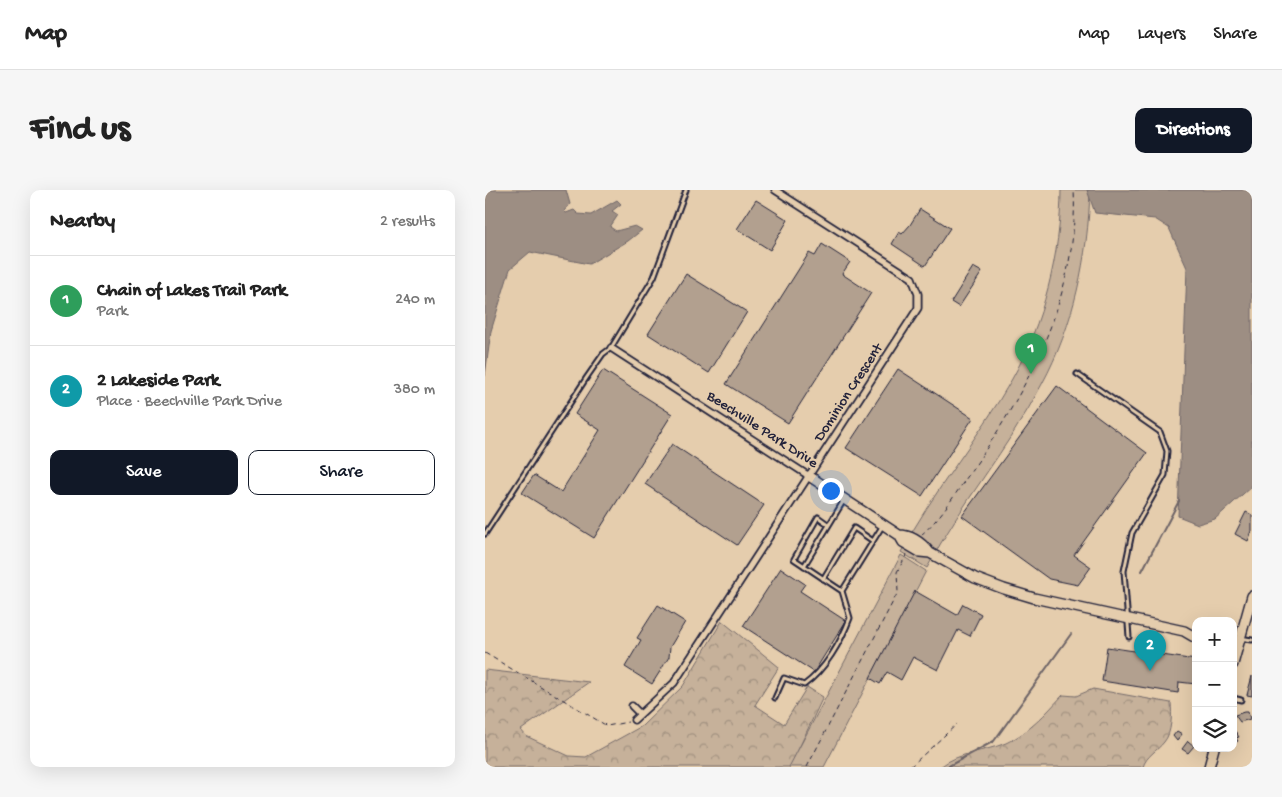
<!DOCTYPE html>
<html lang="en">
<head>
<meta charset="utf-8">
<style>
	:root { --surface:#fff; --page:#f6f6f6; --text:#222; --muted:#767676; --line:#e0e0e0; --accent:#111827 }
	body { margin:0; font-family:"Gochi Hand",sans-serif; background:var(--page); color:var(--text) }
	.controls { position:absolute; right:15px; bottom:15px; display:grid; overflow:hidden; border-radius:10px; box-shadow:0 5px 20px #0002 }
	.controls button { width:45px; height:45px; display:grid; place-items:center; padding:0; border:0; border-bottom:1px solid var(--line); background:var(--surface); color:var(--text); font:25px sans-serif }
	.you { position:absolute; left:345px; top:300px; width:18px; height:18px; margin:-12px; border:4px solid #fff; border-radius:50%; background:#1a73e8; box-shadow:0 0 0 8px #1a73e833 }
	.badge { display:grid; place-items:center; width:32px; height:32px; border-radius:50%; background:var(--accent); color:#fff; font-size:16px; font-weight:700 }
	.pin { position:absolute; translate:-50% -41px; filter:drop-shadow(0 1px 2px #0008) }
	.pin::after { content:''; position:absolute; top:26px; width:18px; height:15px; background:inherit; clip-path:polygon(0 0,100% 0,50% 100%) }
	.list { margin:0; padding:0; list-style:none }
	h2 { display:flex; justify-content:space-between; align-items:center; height:65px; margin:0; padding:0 20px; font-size:21px }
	h2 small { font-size:16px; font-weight:400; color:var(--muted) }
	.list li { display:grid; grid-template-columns:32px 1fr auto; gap:15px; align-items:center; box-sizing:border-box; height:90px; padding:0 20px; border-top:1px solid var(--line) }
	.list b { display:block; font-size:19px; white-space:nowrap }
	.list p { margin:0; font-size:16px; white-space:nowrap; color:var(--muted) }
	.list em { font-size:16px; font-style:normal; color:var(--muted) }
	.actions { display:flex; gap:10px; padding:15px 20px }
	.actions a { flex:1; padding:11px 0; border:1px solid var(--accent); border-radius:10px; text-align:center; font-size:18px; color:var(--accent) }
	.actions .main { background:var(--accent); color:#fff }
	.icon { flex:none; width:28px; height:28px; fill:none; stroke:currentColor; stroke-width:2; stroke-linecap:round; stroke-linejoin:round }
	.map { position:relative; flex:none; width:767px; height:577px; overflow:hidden; border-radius:10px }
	header { display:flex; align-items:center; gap:30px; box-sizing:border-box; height:70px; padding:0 25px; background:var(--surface); border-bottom:1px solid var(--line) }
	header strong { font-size:24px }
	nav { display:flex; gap:28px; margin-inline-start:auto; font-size:18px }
	.intro { display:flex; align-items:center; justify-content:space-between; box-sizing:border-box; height:120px; padding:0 30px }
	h1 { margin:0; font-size:35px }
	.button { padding:12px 22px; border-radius:10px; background:var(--accent); color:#fff; font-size:18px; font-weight:700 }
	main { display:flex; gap:30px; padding:0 30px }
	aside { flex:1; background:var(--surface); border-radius:10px; box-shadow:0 5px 20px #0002 }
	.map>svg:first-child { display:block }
</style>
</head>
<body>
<header>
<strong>Map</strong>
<nav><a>Map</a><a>Layers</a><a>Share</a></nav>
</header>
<div class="intro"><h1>Find us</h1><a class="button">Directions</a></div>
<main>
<aside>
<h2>Nearby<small>2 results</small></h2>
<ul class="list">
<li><span class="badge" style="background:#2e9e5b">1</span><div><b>Chain of Lakes Trail Park</b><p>Park</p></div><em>240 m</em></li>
<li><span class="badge" style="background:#0f9aa8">2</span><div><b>2 Lakeside Park</b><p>Place · Beechville Park Drive</p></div><em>380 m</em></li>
</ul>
<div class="actions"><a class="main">Save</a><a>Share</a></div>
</aside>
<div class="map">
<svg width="767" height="577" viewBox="0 0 767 577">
	<defs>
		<pattern id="forest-crowns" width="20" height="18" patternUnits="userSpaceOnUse" patternTransform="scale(1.25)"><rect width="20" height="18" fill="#c6b19a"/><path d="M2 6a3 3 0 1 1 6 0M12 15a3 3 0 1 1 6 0" fill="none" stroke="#a0907f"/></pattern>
	</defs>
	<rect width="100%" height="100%" fill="#e5cdad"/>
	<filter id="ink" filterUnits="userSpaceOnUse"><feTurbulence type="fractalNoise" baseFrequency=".02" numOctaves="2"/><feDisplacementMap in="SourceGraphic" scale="10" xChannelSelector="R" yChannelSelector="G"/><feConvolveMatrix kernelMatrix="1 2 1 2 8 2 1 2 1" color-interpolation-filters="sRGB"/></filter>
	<g filter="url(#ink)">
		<path fill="url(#forest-crowns)" stroke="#746a6a" d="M237,431L294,477L270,515L299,534L322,497L338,507L305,577H0V480L104,492L36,540L41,546L84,566L101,567L157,536L198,496Z
			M608,499L686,513C687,524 687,543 679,552C672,561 661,566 658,577H455C474,562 499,562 521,553C545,542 560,524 578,505L591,506Z"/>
		<path fill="#c6b19a" stroke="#746a6a" d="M576,0H605C603,67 589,135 557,194C523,259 476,313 442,378L416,362C448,301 493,249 527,189C558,134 576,63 576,0Z
			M416,365L441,381L339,577H304Z"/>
		<path fill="#9d8e83" stroke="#6c6366" d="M0,0H81L85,14L79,21L81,23L89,20L93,24L106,25L132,10L136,14L127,21L133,25L125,37L131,41L150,36L157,40L143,51L104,74L45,62L25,79L6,141L0,186Z
			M602,0H767V296L730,329L713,334L693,326L702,78L684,38L670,29L610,23Z"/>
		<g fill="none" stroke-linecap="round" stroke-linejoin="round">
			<path stroke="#6c6366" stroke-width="2" d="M657,381L694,311
				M462,577L509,551L586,444"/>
		</g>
		<path fill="#b2a08f" stroke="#22223b" d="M271,10L303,30L285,60L252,39Z
			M435,19L465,38L440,76L407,54L414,42L417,44L425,35Z
			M337,54L365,72L357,84L386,103L303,233L241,194L324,63L330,66Z
			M488,77L497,82L474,117L466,112Z
			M201,84L262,122L224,183L163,144Z
			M413,179L488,228L437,306L361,258Z
			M118,180L187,224L109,348L37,303L49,285L76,302L115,240L90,224Z
			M572,196L662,263L589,365L606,377L593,395L564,389L477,326Z
			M187,254L279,315L252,355L160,294Z
			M761,322L767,325V341L763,351L750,344Z
			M296,378L320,394L315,401L361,431L329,482L258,436Z
			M430,401L472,425L478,414L496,424L485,446L473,440L453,480L428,467L416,490L402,482L395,494L385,488Z
			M173,415L200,432L185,457L184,467L167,494L140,477L156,450L152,448Z
			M622,457L711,470V494L694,492L693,503L617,491Z
			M767,486V506L762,505Z
			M759,522H763L765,529L755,532L750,525Z
			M692,541L697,544L692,551L688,546Z
			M750,541L754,547L751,548L753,551L749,553L748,542Z
			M703,551L709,556L703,563L697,559Z"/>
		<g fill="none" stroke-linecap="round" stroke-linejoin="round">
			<g stroke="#22223b" stroke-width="7">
				<path id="lane" d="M592,184L675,242L682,261L680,285L647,343L639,381L644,447
					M359,310L344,335L333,327L309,369L357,401L398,335
					M0,344L102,187L118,164L126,158L169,87L201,0
					M319,376L344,335
					M338,389L369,338L388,351
					M755,448L767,450
					M290,508L299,488L319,495C340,480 356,452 365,428L357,401
					M748,508L756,510"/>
			</g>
			<g stroke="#22223b" stroke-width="9">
				<path id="street" d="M126,158L324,286
					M147,516L155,524
					M149,530L189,493L433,118V104L427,88L290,0"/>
			</g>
			<g stroke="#22223b" stroke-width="12">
				<path id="secondary" d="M324,286L414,345L418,352L435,362L445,363L490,388L519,399L549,408L699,441L711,448
					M414,345C427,345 437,353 445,363"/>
			</g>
			<g stroke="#22223b" stroke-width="12">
				<path id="primary" d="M748,474L767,406
					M724,577L729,558"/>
			</g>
			<path stroke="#22223b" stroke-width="1" stroke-dasharray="5 4" stroke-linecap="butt" d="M436,345C456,328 470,304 485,283C543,199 594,105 589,0
				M0,463L122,536L143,532
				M322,577L413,402L412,382L422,364
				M425,577L472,534"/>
			<use href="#lane" stroke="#e5cdad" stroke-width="3"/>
			<use href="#street" stroke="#e5cdad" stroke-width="5.5"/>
			<use href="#secondary" stroke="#e5cdad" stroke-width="9"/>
			<use href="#primary" stroke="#e5cdad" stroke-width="9"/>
		</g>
	</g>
	<g text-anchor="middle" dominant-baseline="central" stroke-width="4.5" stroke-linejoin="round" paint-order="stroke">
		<g font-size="15" fill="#22223b" stroke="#e5cdad">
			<text transform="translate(364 203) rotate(-57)">Dominion Crescent</text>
			<text transform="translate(277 240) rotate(33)">Beechville Park Drive</text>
		</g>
	</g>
</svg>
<div class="controls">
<button>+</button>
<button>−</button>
<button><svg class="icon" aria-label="layers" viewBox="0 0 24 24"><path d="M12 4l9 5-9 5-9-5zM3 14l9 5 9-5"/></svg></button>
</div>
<div class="you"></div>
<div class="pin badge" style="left:546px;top:184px;background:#2e9e5b">1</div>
<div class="pin badge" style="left:665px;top:481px;background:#0f9aa8">2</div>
</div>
</main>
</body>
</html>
